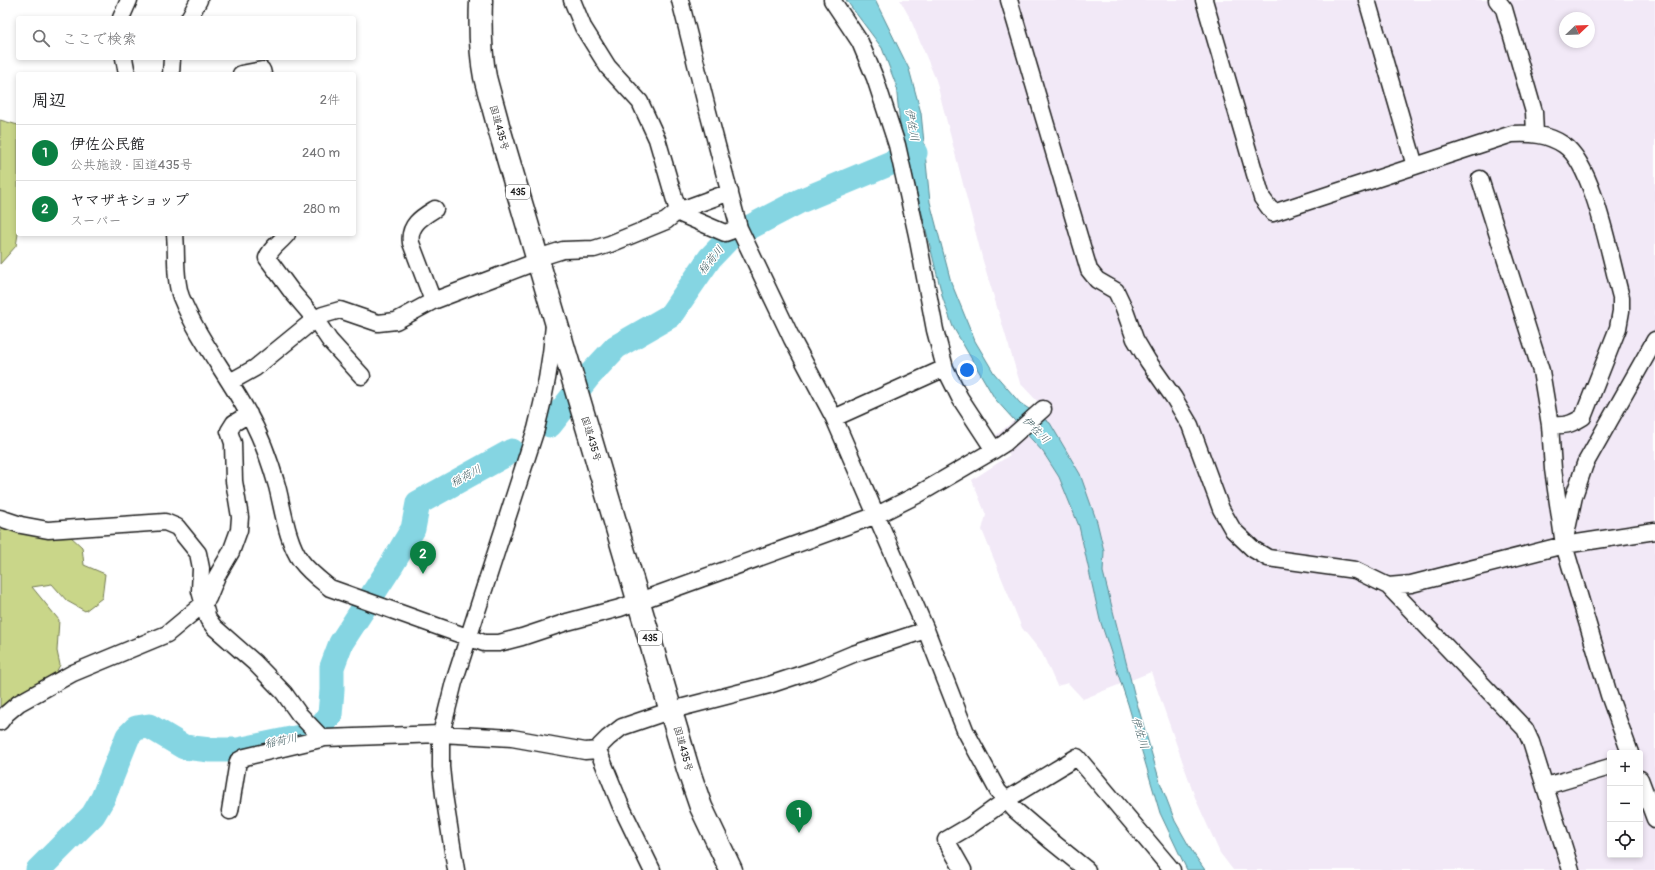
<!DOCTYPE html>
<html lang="ja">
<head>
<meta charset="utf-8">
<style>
	:root { --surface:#fff; --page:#f6f6f6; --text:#202124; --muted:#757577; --line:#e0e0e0; --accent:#0b8043 }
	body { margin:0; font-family:Pangolin,"Klee One",sans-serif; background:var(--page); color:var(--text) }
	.controls { position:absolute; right:12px; bottom:12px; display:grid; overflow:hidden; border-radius:4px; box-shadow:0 2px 6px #0003 }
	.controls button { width:36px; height:36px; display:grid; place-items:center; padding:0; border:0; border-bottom:1px solid var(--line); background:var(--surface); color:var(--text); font:20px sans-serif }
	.compass { position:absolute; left:1559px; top:12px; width:36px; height:36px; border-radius:50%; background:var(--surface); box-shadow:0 2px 6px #0003; rotate:67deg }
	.you { position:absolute; left:967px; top:370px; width:14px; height:14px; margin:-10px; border:3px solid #fff; border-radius:50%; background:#1a73e8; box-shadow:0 0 0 6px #1a73e833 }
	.badge { display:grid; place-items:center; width:26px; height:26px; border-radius:50%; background:var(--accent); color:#fff; font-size:13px; font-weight:700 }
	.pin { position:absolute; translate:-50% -33px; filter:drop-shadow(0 1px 2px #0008) }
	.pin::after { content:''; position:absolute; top:21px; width:14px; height:12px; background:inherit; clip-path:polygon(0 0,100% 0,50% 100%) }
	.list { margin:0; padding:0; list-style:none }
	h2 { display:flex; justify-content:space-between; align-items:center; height:52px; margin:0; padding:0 16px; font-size:17px }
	h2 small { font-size:13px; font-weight:400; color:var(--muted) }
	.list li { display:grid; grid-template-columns:26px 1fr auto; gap:12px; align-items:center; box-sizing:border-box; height:56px; padding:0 16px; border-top:1px solid var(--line) }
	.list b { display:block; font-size:15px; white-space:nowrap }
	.list p { margin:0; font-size:13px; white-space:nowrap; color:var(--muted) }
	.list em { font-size:13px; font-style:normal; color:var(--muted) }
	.icon { flex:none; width:22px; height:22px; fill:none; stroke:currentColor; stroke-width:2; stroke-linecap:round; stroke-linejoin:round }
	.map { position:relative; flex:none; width:1655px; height:870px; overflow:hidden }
	.search { position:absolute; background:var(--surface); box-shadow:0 2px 6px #0003; left:16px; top:16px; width:340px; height:44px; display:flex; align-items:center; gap:10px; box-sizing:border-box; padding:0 14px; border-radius:4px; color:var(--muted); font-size:15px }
	.panel { position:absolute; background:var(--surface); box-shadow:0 2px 6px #0003; left:16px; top:72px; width:340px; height:164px; border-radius:4px }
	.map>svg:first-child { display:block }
</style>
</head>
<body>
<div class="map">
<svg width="1655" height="870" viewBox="0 0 1655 870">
	<rect width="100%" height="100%" fill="#fff"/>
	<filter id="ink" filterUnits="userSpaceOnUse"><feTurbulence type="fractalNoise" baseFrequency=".025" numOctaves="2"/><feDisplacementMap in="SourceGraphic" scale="8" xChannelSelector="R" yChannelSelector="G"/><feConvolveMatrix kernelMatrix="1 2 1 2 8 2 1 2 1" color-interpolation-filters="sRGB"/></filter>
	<g filter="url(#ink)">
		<path fill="#f2e9f7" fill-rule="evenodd" d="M900,0H1655V870H1233L1220,853L1196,800L1151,672L1083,699L1068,683L1057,686L1042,653L1022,628L982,530L986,515L972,480L1010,455L995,436L1038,402L1020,383L983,261L936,80L910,18ZM1565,18H1589V42H1565ZM1610,753H1640V855H1610Z"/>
		<path fill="#c9d689" stroke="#727952" d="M0,120L18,125V234L16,246L0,264Z
			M0,521L69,535L82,547L84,565L105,574L102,598L85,611L67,601L52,584L32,587L59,620L57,651L60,665L52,680L0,717Z"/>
		<path fill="#85d5e2" stroke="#5b8b93" d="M846,0H875L909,69L921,113L930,202L951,282L975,341L994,373L1020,403L1050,423L1080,474L1097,522L1104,551L1103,572L1134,693L1160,782L1175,821L1193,853L1205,870H1187L1160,813L1128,704L1100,620L1079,526L1059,477L1043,452L995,399L953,327L943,299L900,124L896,85L882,48Z"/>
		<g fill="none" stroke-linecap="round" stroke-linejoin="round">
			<path stroke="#85d5e2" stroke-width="25" d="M550,425L588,377L616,347L670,316L710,258L729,238L800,201L915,153
				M38,870L93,815L103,798L128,736L136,728L149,726L184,747L210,750H238L305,736L320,727L330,715L332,690V667L341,643L391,566L413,529L418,503L512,451"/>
			<g stroke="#1c1c1c" stroke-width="19">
				<path id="minor" d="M572,0L583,27L608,67L640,102L657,139L678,211L683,215L725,233L739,228
					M680,0L707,108L739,228L792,339L834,418L926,630L965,730L998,791L1006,800L1015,810L1050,840L1087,870
					M832,0L860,42L875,78L897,145L917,235L935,330L945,368L960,398L994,450
					M1009,0L1089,270L1097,280L1116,291L1124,308L1135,339L1148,361L1174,398L1190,425L1221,509L1233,530L1253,549L1268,558L1355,570L1388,586
					M1204,0L1262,198L1273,213L1512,134C1531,133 1548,134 1564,145C1594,165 1611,262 1621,297V311L1618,328L1583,417C1570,425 1565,426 1550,425L1553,469L1564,545L1609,695L1630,753
					M1367,0L1415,166
					M1497,0L1504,9L1534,112L1535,133
					M121,18L129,0
					M189,18L199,0
					M124,58L127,74
					M171,74L172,58
					M241,74L262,70L263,74
					M1480,179L1541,371L1550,425
					M175,234C177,254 174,278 181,297C198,339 227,374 248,413C261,436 270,461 277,486C283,509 287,542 301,561C309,572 320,580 330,588L484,643H499L522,637L567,622L620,608L877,515L917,495L994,450L1005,443L1043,409
					M287,234C280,243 271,247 267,258L292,292L315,319L330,341L362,376
					M433,301L411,243C408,225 422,217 435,209
					M230,382L255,368L315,319L323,315L340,310L378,323L396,321L433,301L538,261L547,255L563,250L594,249L610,244L666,221L678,211L730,192
					M834,418L945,368
					M0,518L21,525L48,530L165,522L177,527L198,553L201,568L200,591L208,619L214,627L255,663L284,693L299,714L320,736L325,738
					M1566,534L1574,496L1585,464L1655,340
					M0,722L6,714L19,703L73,673L167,634L203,604L208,598L217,576L231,552L239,530L240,517L234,481L233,443L229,431L234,423L249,414
					M1640,779L1655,819
					M1546,786L1610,767
					M230,811L238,761L245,757L325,738L441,734L512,738L585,751L598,750
					M456,870L444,795L441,767V734L454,682L536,429C545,395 551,361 554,325
					M652,870L620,804L598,750L600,746L608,738L622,727L672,710L769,685L817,669L853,654L926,630
					M963,870L946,840L970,826L1006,800L1077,757L1172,870
					M1571,870L1531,742L1525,729L1388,586L1411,584L1564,545L1655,531"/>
			</g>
			<g stroke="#1c1c1c" stroke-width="25">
				<path id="highway" d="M481,0C480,26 480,52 485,77C489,93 494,109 498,125L688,769L701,807L731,870"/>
			</g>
			<use href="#minor" stroke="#fff" stroke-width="16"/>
			<use href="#highway" stroke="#fff" stroke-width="22"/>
		</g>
	</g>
	<g text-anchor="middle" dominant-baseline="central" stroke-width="3" stroke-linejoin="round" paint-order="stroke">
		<g fill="#fff" stroke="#606060" stroke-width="1">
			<rect x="506" y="185" width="24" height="14" rx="3"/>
			<rect x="638" y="631" width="24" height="14" rx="3"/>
		</g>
		<g font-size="9" font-weight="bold" fill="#1c1c1c">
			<text x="518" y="192">435</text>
			<text x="650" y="638">435</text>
		</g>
		<g font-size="10" fill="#1c1c1c" stroke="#fff">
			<text transform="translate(499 128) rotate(74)">国道435号</text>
			<text transform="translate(591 439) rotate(73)">国道435号</text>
			<text transform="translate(683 749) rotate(74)">国道435号</text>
		</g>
		<g font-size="11" font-style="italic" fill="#415d61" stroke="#fff">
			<text transform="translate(912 125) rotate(80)">伊佐川</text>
			<text transform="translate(711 260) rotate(-51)">稲荷川</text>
			<text transform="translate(1036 430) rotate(45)">伊佐川</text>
			<text transform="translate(466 476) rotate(-29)">稲荷川</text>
			<text transform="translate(1140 733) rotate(73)">伊佐川</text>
			<text transform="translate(281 741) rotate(-12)">稲荷川</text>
		</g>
	</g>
</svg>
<div class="controls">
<button>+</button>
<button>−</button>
<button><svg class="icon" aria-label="locate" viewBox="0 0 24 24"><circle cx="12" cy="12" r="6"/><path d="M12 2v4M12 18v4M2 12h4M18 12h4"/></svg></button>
</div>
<svg class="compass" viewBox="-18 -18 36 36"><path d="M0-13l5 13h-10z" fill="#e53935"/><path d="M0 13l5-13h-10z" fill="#757577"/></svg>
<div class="you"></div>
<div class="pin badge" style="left:799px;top:833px">1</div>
<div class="pin badge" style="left:423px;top:574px">2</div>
<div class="search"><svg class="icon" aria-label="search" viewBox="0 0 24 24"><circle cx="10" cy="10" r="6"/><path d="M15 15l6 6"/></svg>ここで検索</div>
<section class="panel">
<h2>周辺<small>2件</small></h2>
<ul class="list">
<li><span class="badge">1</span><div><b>伊佐公民館</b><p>公共施設 · 国道435号</p></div><em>240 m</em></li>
<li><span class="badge">2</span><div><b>ヤマザキショップ</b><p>スーパー</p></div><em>280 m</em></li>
</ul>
</section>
</div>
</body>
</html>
